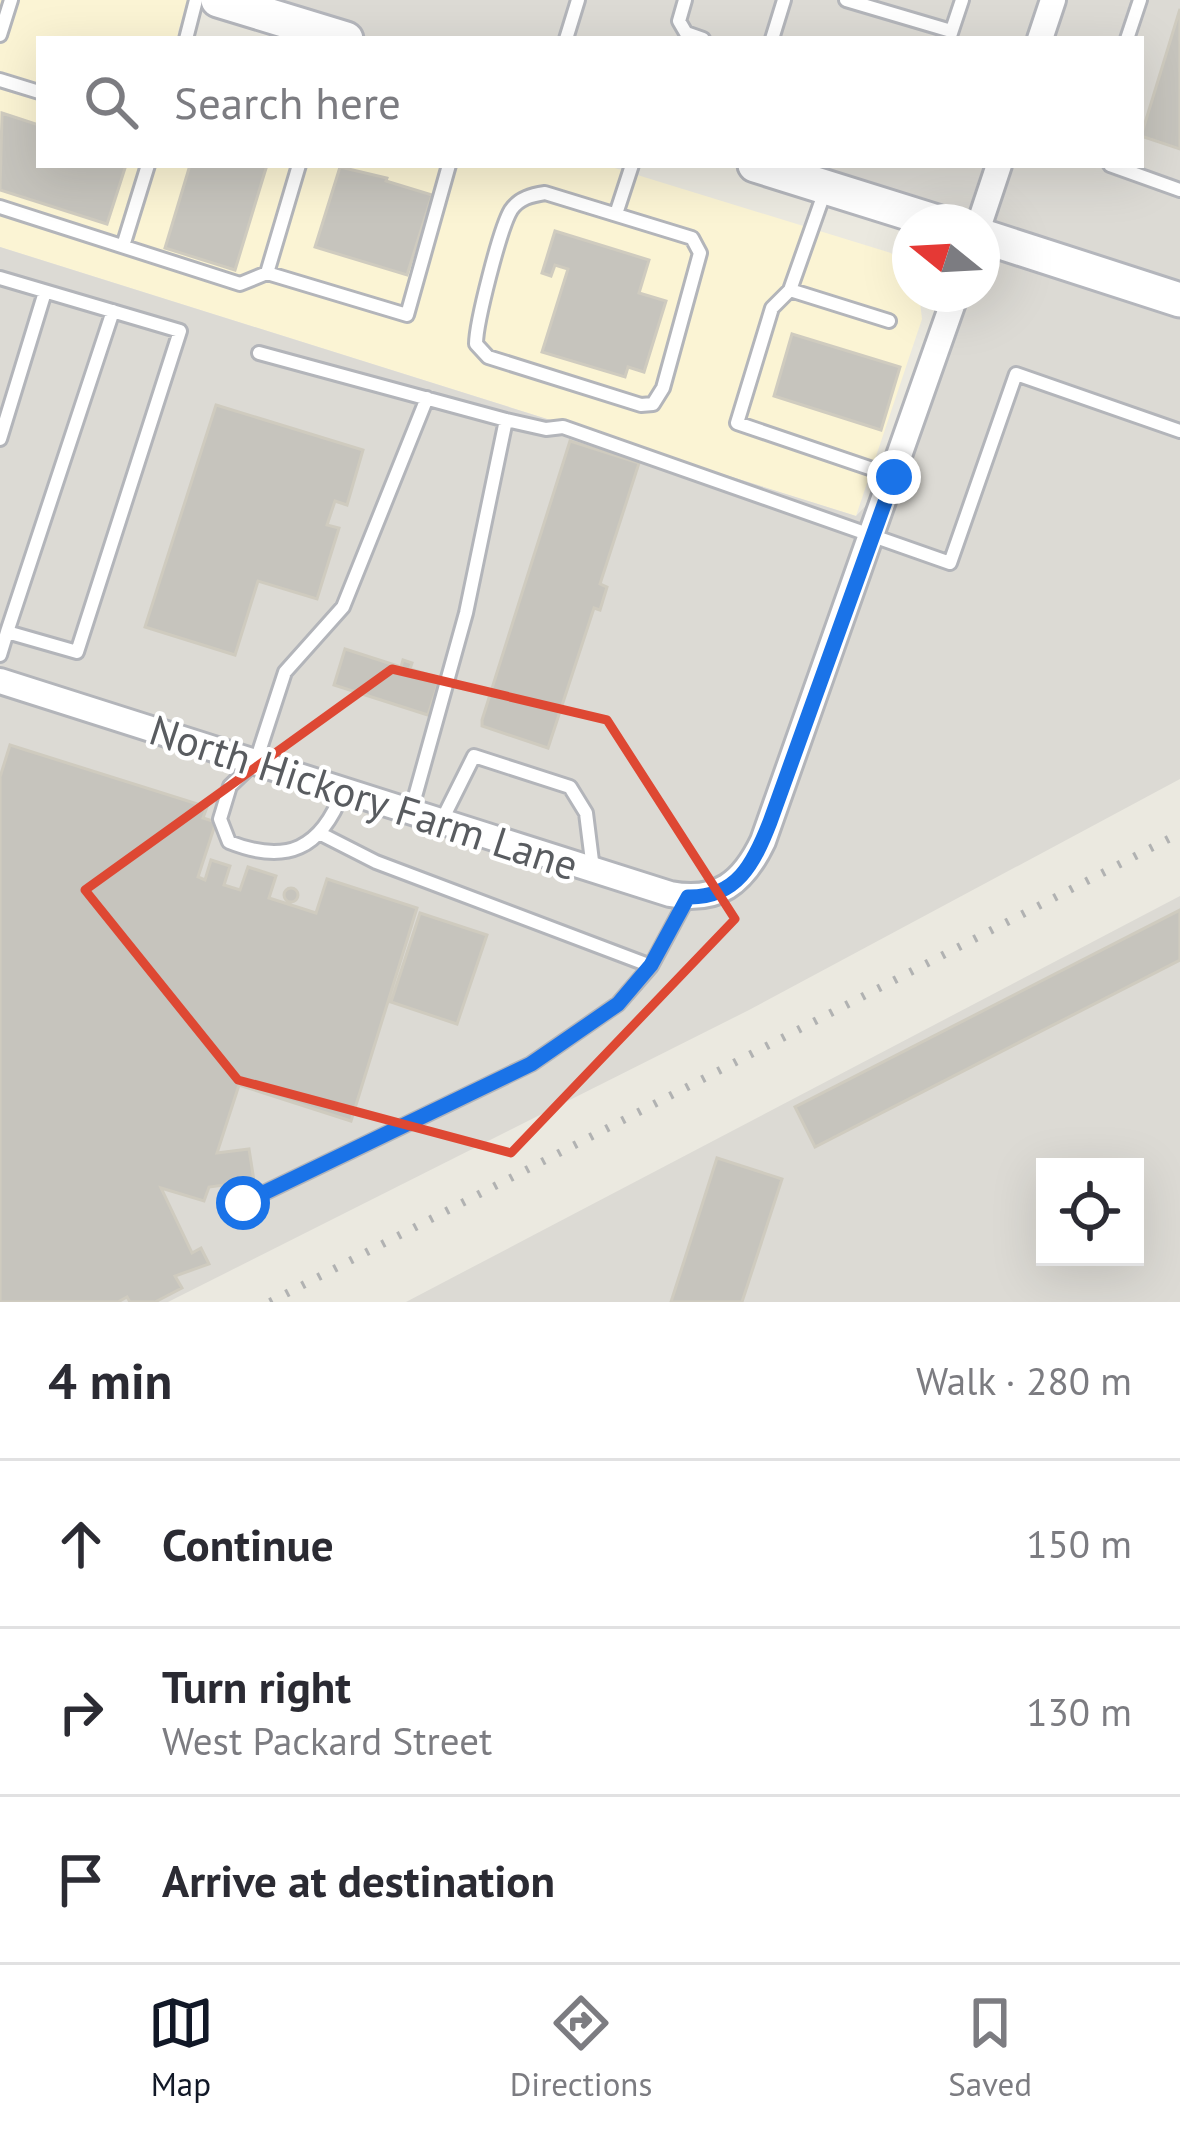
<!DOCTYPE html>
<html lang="en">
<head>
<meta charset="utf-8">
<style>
	:root { --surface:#fff; --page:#f7f7f7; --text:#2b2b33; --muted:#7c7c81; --line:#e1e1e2; --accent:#111827 }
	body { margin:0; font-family:"PT Sans",sans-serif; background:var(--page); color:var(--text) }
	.controls { position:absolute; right:36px; bottom:36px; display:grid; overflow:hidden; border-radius:0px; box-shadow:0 12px 48px #0002 }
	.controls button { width:108px; height:108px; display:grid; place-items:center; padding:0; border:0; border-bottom:3px solid var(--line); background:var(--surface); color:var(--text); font:60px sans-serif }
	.compass { position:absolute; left:892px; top:204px; width:108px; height:108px; border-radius:50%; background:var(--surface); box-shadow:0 12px 48px #0002; rotate:288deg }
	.stop { position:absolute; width:36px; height:36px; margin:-27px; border:9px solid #1a73e8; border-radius:50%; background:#fff }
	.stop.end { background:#1a73e8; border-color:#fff; box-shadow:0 3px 12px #0008 }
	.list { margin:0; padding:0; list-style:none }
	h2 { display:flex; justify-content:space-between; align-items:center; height:156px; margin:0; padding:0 48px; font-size:51px }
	h2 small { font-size:39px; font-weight:400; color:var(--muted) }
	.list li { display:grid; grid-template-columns:78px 1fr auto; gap:36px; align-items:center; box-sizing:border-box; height:168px; padding:0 48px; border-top:3px solid var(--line) }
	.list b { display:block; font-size:45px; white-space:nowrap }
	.list p { margin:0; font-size:39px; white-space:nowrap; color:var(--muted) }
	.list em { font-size:39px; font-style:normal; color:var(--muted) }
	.icon { flex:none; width:66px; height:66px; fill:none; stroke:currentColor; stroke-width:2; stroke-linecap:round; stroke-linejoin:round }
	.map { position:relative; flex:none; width:1180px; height:1302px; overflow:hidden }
	.search { position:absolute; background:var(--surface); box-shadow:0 12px 48px #0002; left:36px; right:36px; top:36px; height:132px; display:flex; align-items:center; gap:30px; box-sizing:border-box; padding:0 42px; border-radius:0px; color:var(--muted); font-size:45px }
	.sheet { height:660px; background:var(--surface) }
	nav { display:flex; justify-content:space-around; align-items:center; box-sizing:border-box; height:168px; border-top:3px solid var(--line); background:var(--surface); font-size:33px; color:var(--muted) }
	nav a { display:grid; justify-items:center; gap:6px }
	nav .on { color:var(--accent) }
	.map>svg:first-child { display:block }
</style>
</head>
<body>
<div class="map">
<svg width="1180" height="1302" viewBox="0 0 1180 1302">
	<rect width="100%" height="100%" fill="#ebe9e0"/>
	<path fill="#fbf4d4" d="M0,0H188L178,32L197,39H39V165H605L891,253L910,273V294H919L922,319L856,516L0,247Z"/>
	<path fill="#dcdad4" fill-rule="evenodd" d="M218,0H1180V779L749,1010L168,1302H0V247L856,516L894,476L956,294H982V222H937L755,165H1141V39H346Z
		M1180,896V1302H406L526,1239ZM1045,1167H1135V1257H1045Z"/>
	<path fill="#c6c4bd" stroke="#cfcbbf" stroke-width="3" d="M1180,9V149L1141,136Z
		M2,113L39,125V165H126L107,224L0,190Z
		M190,165H267L235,270L165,248Z
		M340,167L387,178L386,181L432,195L407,275L315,247Z
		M555,231L649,260L639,293L666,301L644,372L628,367L625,377L542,352L568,269L555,265L551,276L542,273Z
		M792,334L900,367L881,430L774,396Z
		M216,405L363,450L347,505L335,501L327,525L339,528L317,599L258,581L235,655L145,627Z
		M570,441L639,463L600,584L607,587L600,610L594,608L548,748L482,726V720Z
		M345,649L401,667L403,660L412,663L410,669L440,678L428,715L334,685Z
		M10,745L207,807L203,818L216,822L198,877L205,880L211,860L230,866L224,885L240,890L248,867L276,876L269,898L316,913L327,879L417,908L351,1121L239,1085L217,1153L249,1149L254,1181L209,1187L204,1201L161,1188L192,1253L201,1248L209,1264L175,1276L182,1288L155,1302H130L127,1297L118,1302H0V777Z
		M284 895a7 7 0 1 1 14 0a7 7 0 1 1-14 0Z
		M1180,910V960L815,1147L795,1107Z
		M420,913L487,935L457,1024L391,1002Z
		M717,1158L782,1179L742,1302H671Z"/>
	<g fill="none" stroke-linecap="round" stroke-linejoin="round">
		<g stroke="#b3b5ba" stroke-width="18">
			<path id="service" d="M685,0L679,21L686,33L703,39
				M846,0L951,31
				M0,35L11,0
				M186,39L196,0
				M566,39L578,0
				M772,39L784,0
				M949,39L962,0
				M1127,39L1140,0
				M0,80L39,92
				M1110,165L1180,190
				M826,188L790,290L772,308L737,423L893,476
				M545,193L692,238L700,253L663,388L653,404L641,405L488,357L476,344C476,323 500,228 511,210C519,198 532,195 545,193Z
				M0,207L240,284L267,273L407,315L449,165
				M616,214L632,165
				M123,246L148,165
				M267,273L299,165
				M0,278L180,331L77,652L7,632L0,655
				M790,290L889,321
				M259,353L506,420L546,429L563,427L950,563L1016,374L1180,431
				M0,439L45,292
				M7,632L113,311
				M343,791C321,849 287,865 229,842L220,819L230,786L256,761L285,672L343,607L427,398
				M411,811L466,613L506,420
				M441,822L474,756L570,787L586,813L593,869
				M321,834L376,862L651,966
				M243,1203L531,1064L618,1004L651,966L688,897"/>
		</g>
		<g stroke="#b3b5ba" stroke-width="30">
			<path id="minor" d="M1040,39L1053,0
				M980,222L999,165
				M0,681L670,894C718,903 743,883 763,841L956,294"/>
		</g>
		<g stroke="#b4b6bc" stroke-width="39">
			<path id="secondary" d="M218,0L346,39
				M755,165L937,222
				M982,236L1180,300"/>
		</g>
		<use href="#service" stroke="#fff" stroke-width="12"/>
		<use href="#minor" stroke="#fff" stroke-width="24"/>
		<use href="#secondary" stroke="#fff" stroke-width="33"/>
		<path stroke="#b1b2b2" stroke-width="8" stroke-dasharray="3 15" stroke-linecap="butt" d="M270,1302L1180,833"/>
	</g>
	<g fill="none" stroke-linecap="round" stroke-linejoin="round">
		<path stroke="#1a73e8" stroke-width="15" d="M243,1203L531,1064L618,1004L651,965L688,897C737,898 754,863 770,822L894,477"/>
	</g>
	<path fill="none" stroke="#de4833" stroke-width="9" stroke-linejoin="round" d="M392,669L607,720L735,919L511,1153L238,1080L85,890Z"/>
	<g text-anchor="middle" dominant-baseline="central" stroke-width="9" stroke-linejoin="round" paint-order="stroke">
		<g font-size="42" fill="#595c60" stroke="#fff">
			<text transform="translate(364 797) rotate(18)">North Hickory Farm Lane</text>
		</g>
	</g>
</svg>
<div class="controls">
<button><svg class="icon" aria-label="locate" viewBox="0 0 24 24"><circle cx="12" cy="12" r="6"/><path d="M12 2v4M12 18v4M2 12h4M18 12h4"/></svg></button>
</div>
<svg class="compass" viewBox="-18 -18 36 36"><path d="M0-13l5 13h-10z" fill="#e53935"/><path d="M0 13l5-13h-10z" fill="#7c7c81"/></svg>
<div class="stop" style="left:243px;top:1203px"></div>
<div class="stop end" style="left:894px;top:477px"></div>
<div class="search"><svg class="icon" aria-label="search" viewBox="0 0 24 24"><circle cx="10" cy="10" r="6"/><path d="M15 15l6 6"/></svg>Search here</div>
</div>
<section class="sheet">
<h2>4 min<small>Walk · 280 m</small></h2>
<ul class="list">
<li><svg class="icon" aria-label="ahead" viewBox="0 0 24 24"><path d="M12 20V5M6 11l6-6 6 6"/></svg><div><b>Continue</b></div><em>150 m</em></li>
<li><svg class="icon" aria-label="right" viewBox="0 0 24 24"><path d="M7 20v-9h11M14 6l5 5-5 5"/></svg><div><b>Turn right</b><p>West Packard Street</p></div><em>130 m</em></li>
<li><svg class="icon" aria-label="arrive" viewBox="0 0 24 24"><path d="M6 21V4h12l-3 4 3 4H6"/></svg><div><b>Arrive at destination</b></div></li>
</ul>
</section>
<nav>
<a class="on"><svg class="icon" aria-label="map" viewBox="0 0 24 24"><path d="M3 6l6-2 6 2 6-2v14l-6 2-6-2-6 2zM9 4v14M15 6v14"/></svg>Map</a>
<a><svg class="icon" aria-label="directions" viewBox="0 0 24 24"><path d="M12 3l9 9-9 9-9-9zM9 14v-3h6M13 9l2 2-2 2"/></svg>Directions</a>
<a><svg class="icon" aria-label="saved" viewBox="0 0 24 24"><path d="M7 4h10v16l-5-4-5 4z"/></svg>Saved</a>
</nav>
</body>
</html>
